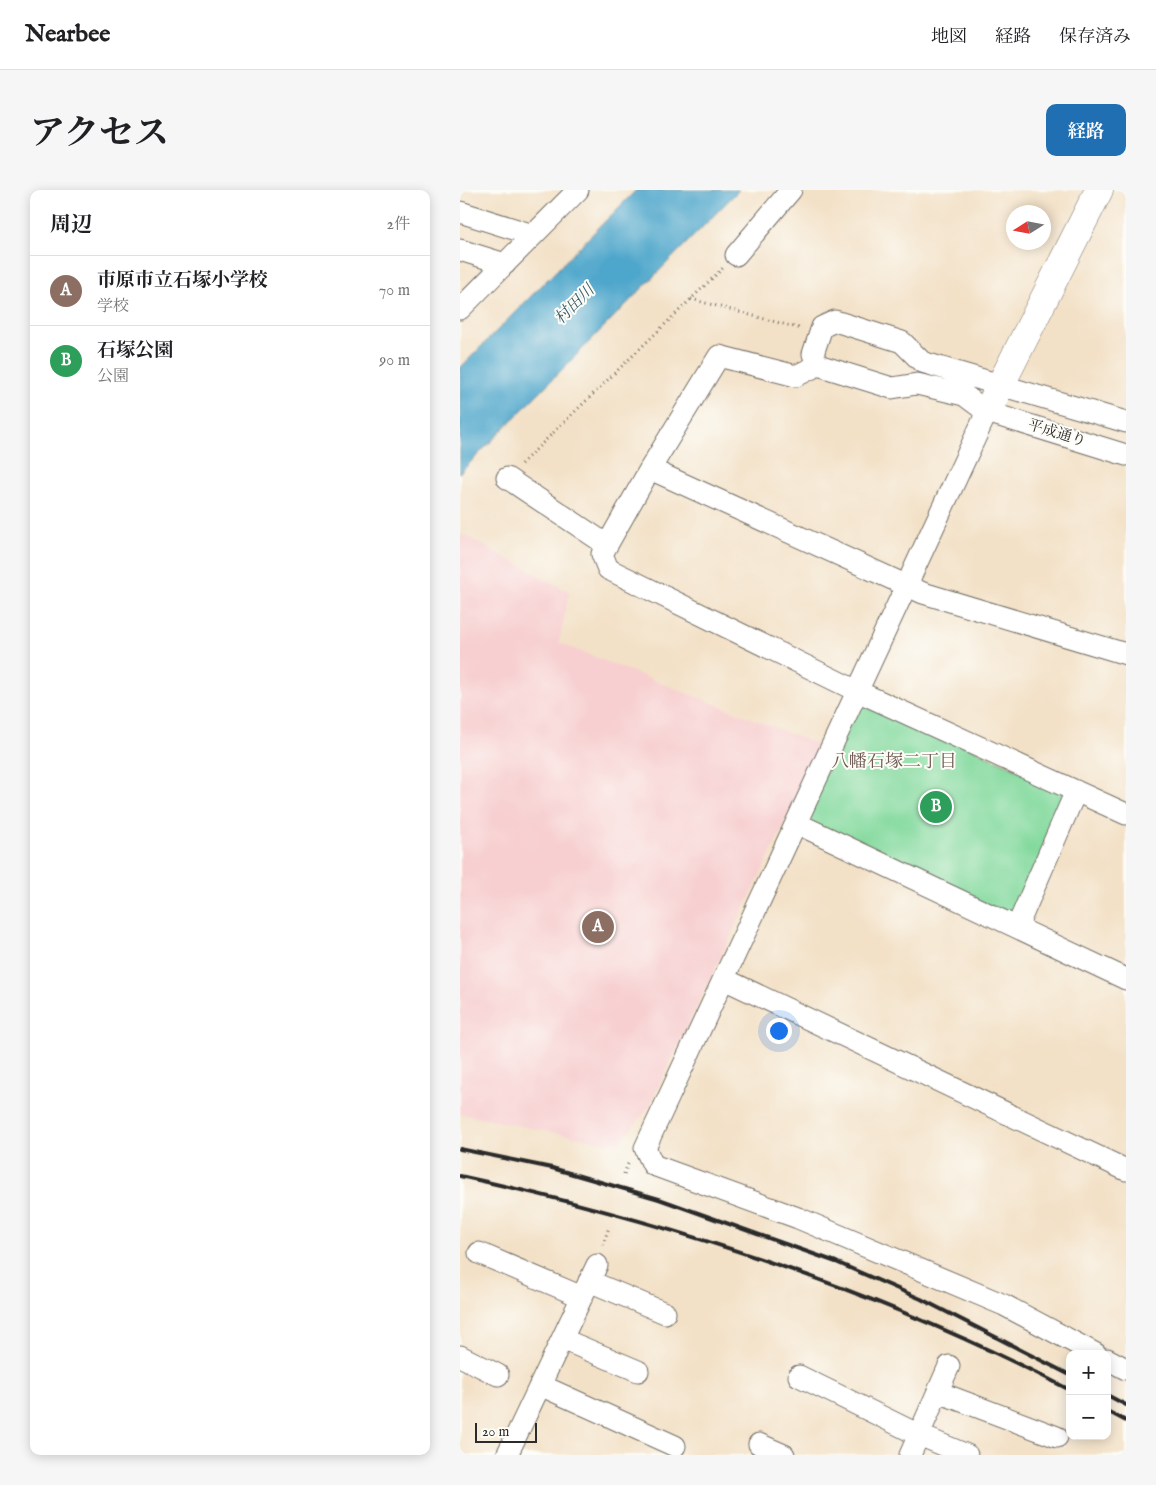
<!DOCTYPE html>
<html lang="ja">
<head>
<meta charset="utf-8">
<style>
	:root { --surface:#fff; --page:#f6f6f6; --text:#202124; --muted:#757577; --line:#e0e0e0; --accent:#1f6fb2 }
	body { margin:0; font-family:"IM FELL English","Noto Serif JP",serif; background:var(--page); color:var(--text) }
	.controls { position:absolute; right:15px; bottom:15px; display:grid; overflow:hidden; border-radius:10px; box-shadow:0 2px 12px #0003 }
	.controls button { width:45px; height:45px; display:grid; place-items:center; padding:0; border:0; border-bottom:1px solid var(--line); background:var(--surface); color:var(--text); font:25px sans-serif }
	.compass { position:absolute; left:546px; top:15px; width:45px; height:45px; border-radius:50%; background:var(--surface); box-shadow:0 2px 12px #0003; rotate:259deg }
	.scale { position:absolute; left:15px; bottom:12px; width:62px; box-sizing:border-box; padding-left:5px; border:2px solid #2b2b2b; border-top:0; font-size:14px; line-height:18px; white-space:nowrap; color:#2b2b2b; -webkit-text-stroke:4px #fdfcf7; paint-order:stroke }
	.you { position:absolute; left:318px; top:840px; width:18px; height:18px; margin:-12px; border:4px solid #fff; border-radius:50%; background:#1a73e8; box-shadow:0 0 0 8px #1a73e833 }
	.badge { display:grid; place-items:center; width:32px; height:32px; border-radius:50%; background:var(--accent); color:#fff; font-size:16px; font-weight:700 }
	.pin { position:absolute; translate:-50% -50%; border:2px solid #fff; box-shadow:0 1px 5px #0006 }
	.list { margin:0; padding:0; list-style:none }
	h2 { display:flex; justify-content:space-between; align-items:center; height:65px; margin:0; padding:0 20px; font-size:21px }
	h2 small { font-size:16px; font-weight:400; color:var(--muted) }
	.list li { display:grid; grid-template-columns:32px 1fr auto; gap:15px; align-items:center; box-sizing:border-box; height:70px; padding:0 20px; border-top:1px solid var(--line) }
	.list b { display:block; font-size:19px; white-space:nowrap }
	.list p { margin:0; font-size:16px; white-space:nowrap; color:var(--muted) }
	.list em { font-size:16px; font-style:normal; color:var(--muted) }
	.map { position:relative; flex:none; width:666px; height:1265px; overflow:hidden; border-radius:10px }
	header { display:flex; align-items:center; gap:30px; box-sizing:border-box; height:70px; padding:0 25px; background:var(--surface); border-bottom:1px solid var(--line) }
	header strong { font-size:24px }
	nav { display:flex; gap:28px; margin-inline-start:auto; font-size:18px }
	.intro { display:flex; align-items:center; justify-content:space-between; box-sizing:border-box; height:120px; padding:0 30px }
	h1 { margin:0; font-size:35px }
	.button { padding:12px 22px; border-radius:10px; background:var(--accent); color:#fff; font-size:18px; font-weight:700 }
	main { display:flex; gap:30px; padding:0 30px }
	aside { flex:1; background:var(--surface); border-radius:10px; box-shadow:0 2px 12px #0003 }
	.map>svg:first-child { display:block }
</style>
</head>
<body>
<header>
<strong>Nearbee</strong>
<nav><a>地図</a><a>経路</a><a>保存済み</a></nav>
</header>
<div class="intro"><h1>アクセス</h1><a class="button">経路</a></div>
<main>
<aside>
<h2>周辺<small>2件</small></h2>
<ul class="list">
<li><span class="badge" style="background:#8d6e63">A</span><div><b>市原市立石塚小学校</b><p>学校</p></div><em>70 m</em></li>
<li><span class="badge" style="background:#2e9e5b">B</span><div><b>石塚公園</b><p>公園</p></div><em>90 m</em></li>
</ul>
</aside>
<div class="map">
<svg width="666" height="1265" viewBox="0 0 666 1265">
	<rect width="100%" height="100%" fill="#fdfcf7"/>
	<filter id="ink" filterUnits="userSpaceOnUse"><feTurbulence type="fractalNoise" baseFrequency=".02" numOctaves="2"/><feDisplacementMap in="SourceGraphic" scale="10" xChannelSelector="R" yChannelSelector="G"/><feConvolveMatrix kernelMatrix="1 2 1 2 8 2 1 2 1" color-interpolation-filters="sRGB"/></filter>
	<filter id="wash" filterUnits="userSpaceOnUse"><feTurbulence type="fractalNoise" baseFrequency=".0096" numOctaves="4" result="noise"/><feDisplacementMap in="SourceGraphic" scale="20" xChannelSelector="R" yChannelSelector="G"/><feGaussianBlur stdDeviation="1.12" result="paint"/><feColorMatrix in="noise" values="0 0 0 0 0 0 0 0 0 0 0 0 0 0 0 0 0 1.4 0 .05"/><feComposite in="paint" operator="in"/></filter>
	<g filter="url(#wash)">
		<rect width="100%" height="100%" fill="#f3e1c7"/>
		<path fill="#f7cfd0" d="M3,344L109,402L99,453L362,556L188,918L158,955L0,924V348Z"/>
		<path fill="#82d99d" stroke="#568264" d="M400,508L609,603L555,730L343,631Z"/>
		<path fill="#4ea6cb" stroke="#3c687b" d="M176,0H279L0,283V178Z"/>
	</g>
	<g filter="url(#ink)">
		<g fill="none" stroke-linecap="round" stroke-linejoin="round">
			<g stroke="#716b62" stroke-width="23">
				<path id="street" d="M0,22L73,45
					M0,60L45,74
					M276,65L331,0
					M0,119L118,0
					M358,175L336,186L259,166L190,279L142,364L148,379L397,501L666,624
					M527,222L185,958L193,975L338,1028L544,1115L636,1164
					M666,232L462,172L442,152L375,131L362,137L353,164L358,175L432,198L457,194L504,205L527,222L666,265
					M190,279L463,403L666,464
					M47,288L147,355
					M336,633L666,789
					M557,737L616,601
					M264,789L666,980
					M19,1063L122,1107
					M129,1091L205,1123
					M102,1149L178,1181
					M0,1166L38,1185
					M647,1169L666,1179
					M339,1186L459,1245L507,1265
					M80,1195L215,1256
					M478,1202L597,1247
					M299,1254L324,1265
					M47,1265L137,1075
					M450,1265L489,1176"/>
			</g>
			<g stroke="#716b62" stroke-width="29">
				<path id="secondary" d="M527,222L639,0"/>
			</g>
			<path stroke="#716b62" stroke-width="3" stroke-dasharray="1 4" stroke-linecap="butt" d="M231,109L338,138L340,141
				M61,274L263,78
				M164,984L169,971
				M143,1055L149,1037"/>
			<use href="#street" stroke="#fff" stroke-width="21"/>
			<use href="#secondary" stroke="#fff" stroke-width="28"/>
			<path stroke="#2b2b2b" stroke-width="4" d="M0,959L92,978L199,1009L376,1072L461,1109L610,1185
				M0,986C211,1032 418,1100 610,1200
				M647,1205L666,1215
				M647,1221L666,1231"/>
		</g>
	</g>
	<g text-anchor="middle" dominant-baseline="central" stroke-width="4" stroke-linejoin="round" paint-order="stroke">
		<g font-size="15" fill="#2b2b2b" stroke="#fdfcf7">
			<text transform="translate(597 243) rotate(17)">平成通り</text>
		</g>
		<g font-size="16" font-style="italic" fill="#395c6b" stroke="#fdfcf7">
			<text transform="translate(115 115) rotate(-45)">村田川</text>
		</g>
		<g font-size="18" fill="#6e5a52" stroke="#fdfcf7">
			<text x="434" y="572">八幡石塚二丁目</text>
		</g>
	</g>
</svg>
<div class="controls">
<button>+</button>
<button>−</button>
</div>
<svg class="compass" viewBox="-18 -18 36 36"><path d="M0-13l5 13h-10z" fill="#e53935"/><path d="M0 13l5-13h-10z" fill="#757577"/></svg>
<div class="scale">20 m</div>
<div class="you"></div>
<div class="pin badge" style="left:138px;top:737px;background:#8d6e63">A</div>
<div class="pin badge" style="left:476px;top:617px;background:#2e9e5b">B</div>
</div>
</main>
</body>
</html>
